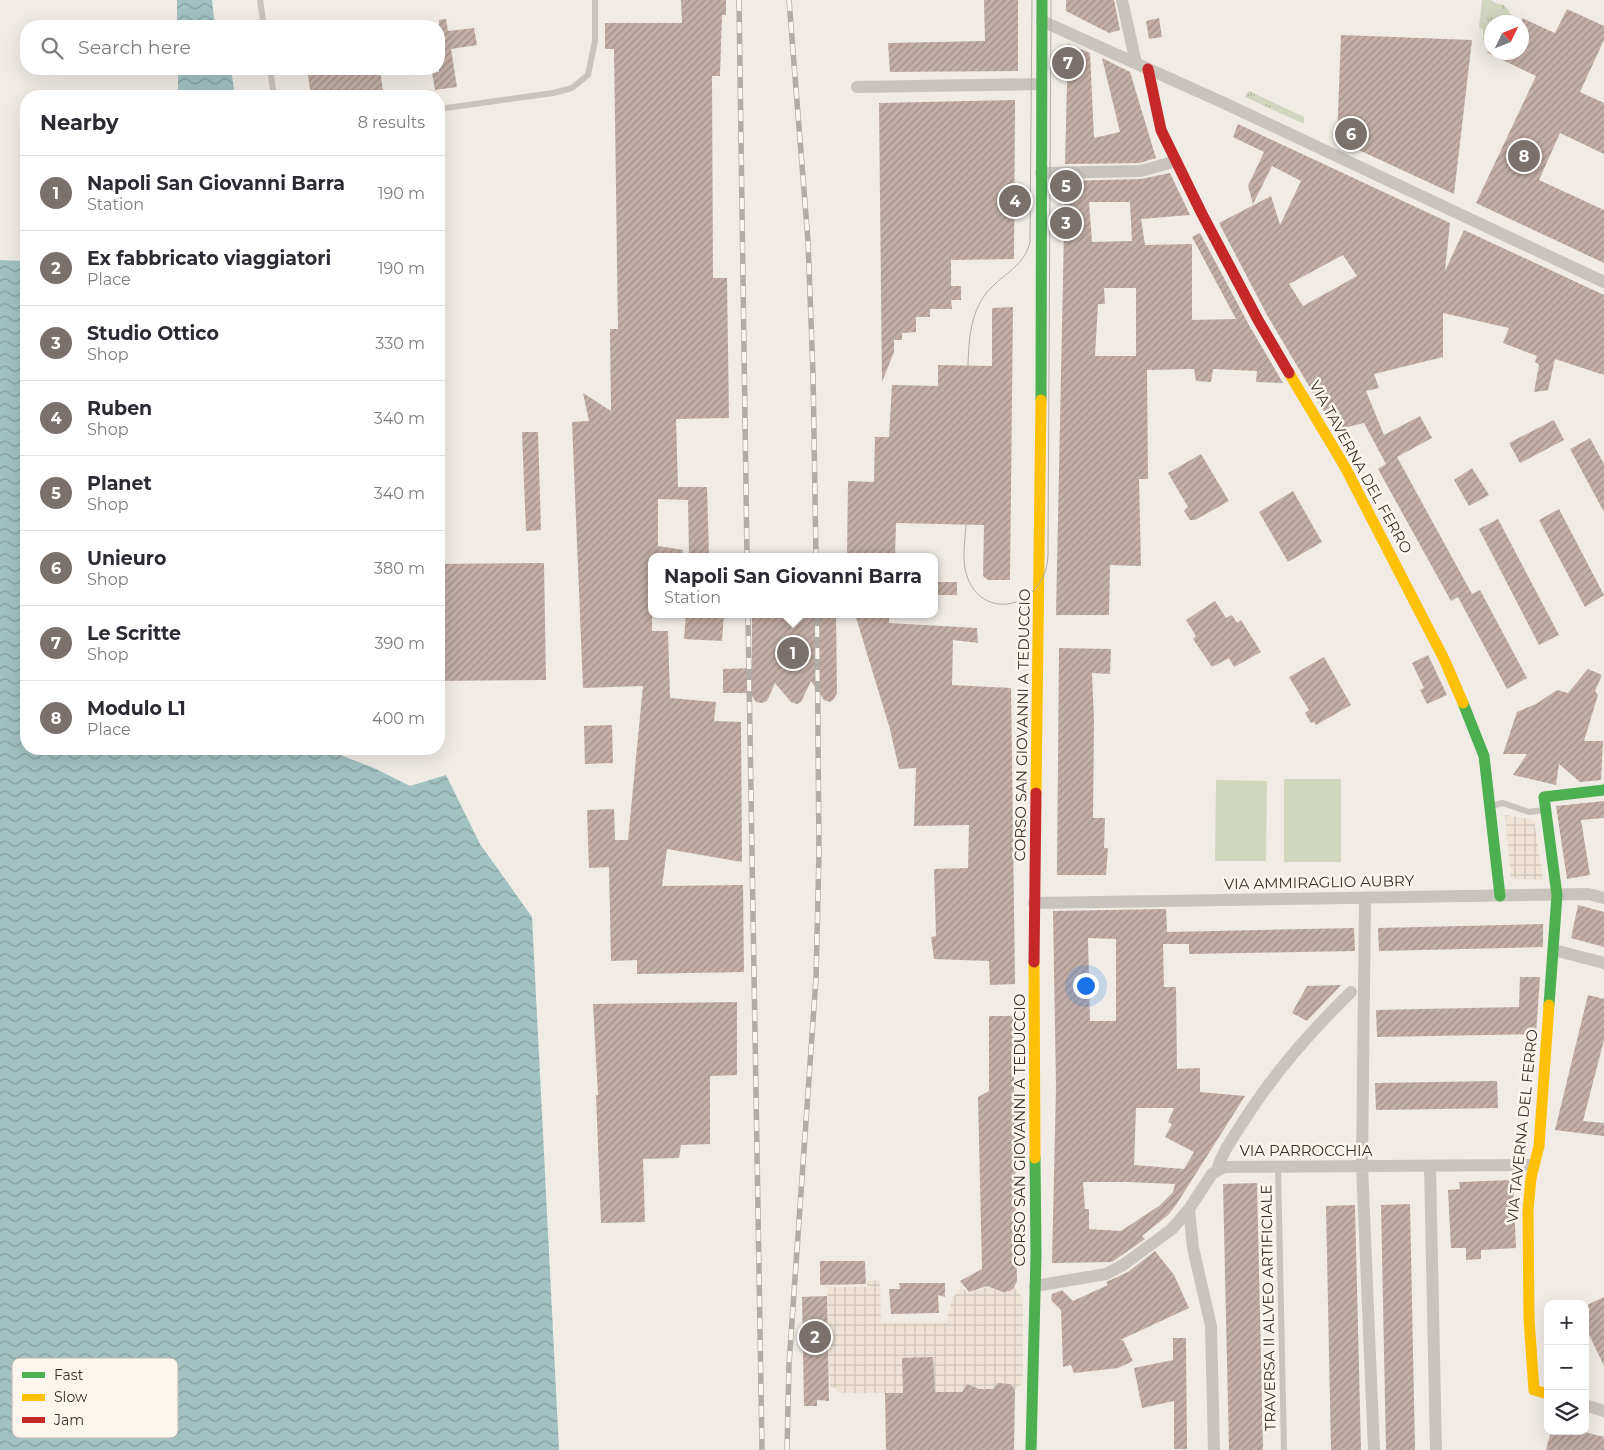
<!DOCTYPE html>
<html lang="en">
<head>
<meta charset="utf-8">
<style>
	:root { --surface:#fff; --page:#f2f2f3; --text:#2b2b33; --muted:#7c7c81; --line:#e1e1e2; --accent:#7a716c }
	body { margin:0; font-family:Montserrat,sans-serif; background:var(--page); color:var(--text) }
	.controls { position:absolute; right:15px; bottom:15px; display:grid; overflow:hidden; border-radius:10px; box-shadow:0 5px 20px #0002 }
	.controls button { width:45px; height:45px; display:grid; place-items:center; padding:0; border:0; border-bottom:1px solid var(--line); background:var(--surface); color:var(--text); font:25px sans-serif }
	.compass { position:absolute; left:1484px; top:15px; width:45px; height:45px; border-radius:50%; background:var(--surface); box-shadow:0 5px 20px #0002; rotate:47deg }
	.you { position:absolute; left:1085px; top:985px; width:18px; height:18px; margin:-12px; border:4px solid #fff; border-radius:50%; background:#1a73e8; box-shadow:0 0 0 8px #1a73e833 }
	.badge { display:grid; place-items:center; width:32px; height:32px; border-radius:50%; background:var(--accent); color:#fff; font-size:16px; font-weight:700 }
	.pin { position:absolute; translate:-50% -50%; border:2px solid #fff; box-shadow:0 1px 5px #0006 }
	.popup { position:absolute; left:648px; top:553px; width:290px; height:65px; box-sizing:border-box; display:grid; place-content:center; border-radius:10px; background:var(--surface); filter:drop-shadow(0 1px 4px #0005); font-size:16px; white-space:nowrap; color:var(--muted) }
	.popup b { font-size:19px; color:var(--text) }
	.popup::after { content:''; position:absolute; left:50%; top:100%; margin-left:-10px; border:10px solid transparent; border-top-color:var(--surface) }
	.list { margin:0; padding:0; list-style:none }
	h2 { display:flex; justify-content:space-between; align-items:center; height:65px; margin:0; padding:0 20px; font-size:21px }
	h2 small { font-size:16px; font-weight:400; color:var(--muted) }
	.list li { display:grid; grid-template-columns:32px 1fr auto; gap:15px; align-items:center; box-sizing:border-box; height:75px; padding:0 20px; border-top:1px solid var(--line) }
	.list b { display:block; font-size:19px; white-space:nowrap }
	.list p { margin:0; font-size:16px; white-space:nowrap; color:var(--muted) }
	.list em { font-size:16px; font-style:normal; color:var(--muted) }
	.icon { flex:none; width:28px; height:28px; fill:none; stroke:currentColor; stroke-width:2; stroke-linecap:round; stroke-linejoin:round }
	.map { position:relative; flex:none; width:1604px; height:1450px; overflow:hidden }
	.search { position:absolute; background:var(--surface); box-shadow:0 5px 20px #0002; left:20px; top:20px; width:425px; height:55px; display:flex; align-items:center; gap:12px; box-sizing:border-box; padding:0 18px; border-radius:20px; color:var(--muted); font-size:19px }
	.panel { position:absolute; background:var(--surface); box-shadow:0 5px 20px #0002; left:20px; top:90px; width:425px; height:665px; border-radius:20px }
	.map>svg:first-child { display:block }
</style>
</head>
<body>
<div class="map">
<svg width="1604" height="1450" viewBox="0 0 1604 1450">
	<defs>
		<pattern id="grass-tufts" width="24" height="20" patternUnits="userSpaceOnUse" patternTransform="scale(1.25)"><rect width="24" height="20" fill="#d1d6bf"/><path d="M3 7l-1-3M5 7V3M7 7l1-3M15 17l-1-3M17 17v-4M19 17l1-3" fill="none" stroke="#b4b8a4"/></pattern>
		<pattern id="plaza-grid" width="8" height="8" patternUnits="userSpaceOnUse" patternTransform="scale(1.25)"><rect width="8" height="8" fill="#eee3d5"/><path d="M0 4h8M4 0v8" fill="none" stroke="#cdc3b7"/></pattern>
		<pattern id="water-waves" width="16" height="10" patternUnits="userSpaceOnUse" patternTransform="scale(1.25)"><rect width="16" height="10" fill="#a1c2c1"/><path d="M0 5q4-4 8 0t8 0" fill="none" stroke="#849e9d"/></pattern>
		<pattern id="building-hatch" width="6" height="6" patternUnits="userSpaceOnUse" patternTransform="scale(1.25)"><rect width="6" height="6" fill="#c3afa7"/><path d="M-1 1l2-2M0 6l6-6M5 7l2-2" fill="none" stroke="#a08f88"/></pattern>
	</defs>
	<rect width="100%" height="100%" fill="#f0ebe5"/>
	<path fill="url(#grass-tufts)" d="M1482,0H1491L1495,3L1504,5L1513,17L1512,22H1492L1490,42L1483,40V29L1479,28Z
		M1249,91L1304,117V124L1245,97Z"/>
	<path fill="#d1d6bf" d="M1284,779H1341V862H1284Z
		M1216,780L1267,781L1266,861H1215Z"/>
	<path fill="url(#plaza-grid)" d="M1505,815L1534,820L1543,880L1511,878Z
		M880,1280L881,1323H946L952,1299L962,1286L968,1293L988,1287L1003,1292L1015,1288L1023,1299V1380L1020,1386L1015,1389L1010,1384L998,1383L993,1389H979L967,1384L962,1392L885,1393H837V1388H830L827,1287H867V1281Z"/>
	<path fill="url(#water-waves)" d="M177,0H212L215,26H177Z
		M178,69H231L235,96H178Z
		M0,260L26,261V749H325L374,768L410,786L446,775L480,844L532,917L559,1450H0Z"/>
	<path fill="url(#building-hatch)" fill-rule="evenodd" d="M681,0H726V15H722L720,76H712L713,278H727L729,418L676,419L678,487H707L709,557H689L688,500L658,499V546L683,550V557H652V631H668L670,698L716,702L714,721L741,722L742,862L667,849L662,886L743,885L744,972L637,974V960L611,961L609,867L589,868L587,810L614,809L615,840H628L643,686L583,688L572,422L589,421L583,393L611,411L610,329H618L614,49H605V23H682Z
		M984,0H1018V71L890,72L888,43L985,41Z
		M1066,0H1114L1120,30L1109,33L1066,11Z
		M1567,9L1604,26V40L1580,92L1604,103V154L1560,133L1539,180L1604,210V263L1476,203L1536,76L1486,52H1522V18L1555,33Z
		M1159,18L1162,37L1149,39L1146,21Z
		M446,19L448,31L474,28L477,45L451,49L457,87L435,90L432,73L439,72V20Z
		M1341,35L1472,40L1454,194L1337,140Z
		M1068,44L1090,53L1094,138L1120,132L1102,58L1130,72L1156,158L1140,163L1065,164Z
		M307,69H380L383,91L347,96H311Z
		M1015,100L1014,259L951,260V286H961V300H951L952,309H930V317H916V332L902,333V340H894V352L882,382L879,103Z
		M1238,124L1450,223L1445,271L1464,230L1604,295V375L1555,359L1548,390L1534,392L1539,365L1535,362L1537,356L1503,343L1509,328L1443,313V357L1374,374L1379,388L1366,391L1384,435L1420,416L1432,438L1397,457L1472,594L1480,590L1527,678L1507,689L1458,597L1451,601L1378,469L1386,464L1364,423L1335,430L1267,315L1219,223L1271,196L1280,225L1301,181L1272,166L1253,204L1248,186L1264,152L1233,137ZM1343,255L1357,276L1303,306L1289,284Z
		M1170,173L1190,215L1141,219L1145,245L1192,244V320L1236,319L1192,237L1200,233L1249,325L1283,383L1256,382L1257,371L1213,369L1211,382L1196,381L1194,369L1147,370L1148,479H1139L1141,566L1110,565L1109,615H1056L1065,181L1141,179ZM1089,202H1130L1132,241L1092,242ZM1104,288H1136V356H1095L1098,304H1105Z
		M1013,307L1010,580H988L983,576L984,525L896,523L895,557H847L848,481L874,482L875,437H889L892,385L938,386V365L992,366V308Z
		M1554,420L1564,440L1520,463L1509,443Z
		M522,432H538L541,530L526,531Z
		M1590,438L1604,464V512L1570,449Z
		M1201,454L1229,501L1195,520H1190L1184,511L1188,507L1168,473Z
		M1472,468L1489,495L1469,506L1454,480Z
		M1293,491L1322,542L1288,562L1259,512Z
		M1559,509L1604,595L1585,607L1539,520Z
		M1498,519L1559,635L1539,645L1479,529Z
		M544,563L546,680L439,681V564Z
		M934,582H957V595H934Z
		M1215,601L1226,618L1232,615L1237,623L1241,620L1261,652L1234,667L1229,658L1212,667L1193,639L1196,636L1186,620Z
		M686,614H724L722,641L684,639Z
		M752,614H836L837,693L834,699L830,702L824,700L811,681L801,702L797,704L791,702L775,683L767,701L762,703L756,702L750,693H723V669L752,668Z
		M855,614H889V623L977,628L978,643L953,640L952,685L1011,688L1015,984L990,985L989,961L934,959L931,937L936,936L934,869L968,868L969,825L914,826L916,768L899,769L890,729Z
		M1059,648L1111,649L1110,674L1092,673L1094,720L1093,818H1105L1104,848H1108L1106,875H1057Z
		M1428,655L1447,695L1427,704L1420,690L1424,688L1412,663Z
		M1324,657L1351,705L1316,725L1314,722L1311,723L1305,713L1309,710L1289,677Z
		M1588,669L1602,675L1595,691L1598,695L1584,741H1603L1601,780L1580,782L1559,764L1556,785L1513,775L1527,754H1503L1517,712L1536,704L1557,690L1568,693Z
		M612,725L613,763L585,764L584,726Z
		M1604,801V818L1581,820L1590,875L1567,879L1556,806Z
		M1578,905L1604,912V947L1571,938Z
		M1166,909L1167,932L1354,928L1355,951L1189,954V944H1163L1164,987H1176L1177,1069L1200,1068V1092L1245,1096L1176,1205L1168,1215L1142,1236L1145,1239L1112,1262L1052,1263L1056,1087L1053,911ZM1088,938L1116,939V1021H1090ZM1136,1108H1174L1168,1122L1172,1124L1165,1137L1194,1152L1184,1169L1134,1165ZM1083,1182H1128L1175,1184L1173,1192L1159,1206L1121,1231L1089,1229V1209H1085Z
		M1543,924V947L1379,951L1378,928Z
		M1520,977H1540L1536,1034L1377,1037L1376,1010L1519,1007Z
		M1341,985L1307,1021L1292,1013L1307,986Z
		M1588,995L1604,999V1040L1583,1121L1604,1123V1136L1555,1130Z
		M737,1002V1075L710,1076V1144L681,1145L679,1158L643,1159L645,1222L601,1223L596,1095H598L593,1004Z
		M989,1016H1013L1017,1281L1014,1288L1010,1291L1003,1292L987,1286L969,1292L960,1281L982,1269L978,1097L989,1091Z
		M1497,1081L1498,1108L1376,1110L1375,1083Z
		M1513,1180L1516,1248L1481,1250V1259L1466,1260V1248H1451L1448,1190L1460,1189L1459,1182Z
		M1257,1183L1263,1450H1229L1223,1184Z
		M1410,1204L1415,1450H1386L1381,1205Z
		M1355,1205L1361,1450H1331L1326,1206Z
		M1155,1251L1174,1275L1189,1308L1120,1340H1123L1133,1361L1118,1368L1074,1373L1071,1365L1063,1367L1061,1310L1051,1300L1052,1294L1062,1290L1073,1301L1108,1285L1106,1282L1128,1272Z
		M820,1261H865L866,1284L820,1285Z
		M899,1283H945V1297L938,1295L939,1313L891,1314L889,1289H900Z
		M827,1296L829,1401L817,1400V1406H804L802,1297Z
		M1604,1297V1366L1585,1326V1306Z
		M1173,1338H1186L1187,1449H1174V1401L1142,1408L1134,1368L1173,1360Z
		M933,1357L935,1392H962L967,1384L979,1389H993L998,1383L1010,1384L1015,1389L1014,1450H886L885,1393H903L902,1358Z
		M1551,1431H1581L1604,1437V1450H1546Z"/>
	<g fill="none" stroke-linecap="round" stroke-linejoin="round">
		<path stroke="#c9c3be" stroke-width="6" d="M260,0L264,26
			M270,69L274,96
			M439,109L553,93L572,88L588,75L595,41V0
			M1491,806L1503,803L1529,812L1544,810
			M1278,1166L1284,1450"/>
		<path stroke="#c9c3be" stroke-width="12" d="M1122,0L1136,63
			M1042,21L1224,103L1604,282
			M857,87L1041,84
			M1041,173L1141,171L1176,161
			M1365,898L1362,1166L1374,1450
			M1034,903L1588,894L1604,898
			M1554,950L1604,963
			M1430,1167L1436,1450
			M1217,1170C1222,1152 1233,1138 1243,1122C1273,1074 1310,1032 1351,992
			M1189,1209L1193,1248L1211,1326L1214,1450
			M1035,1286L1106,1274L1123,1265L1172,1229L1189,1209L1212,1174L1224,1167L1533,1165
			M1585,1405L1604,1411"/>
		<path stroke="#4caf50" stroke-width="11" d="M1041,400L1042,0
			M1463,703L1484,756L1500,896
			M1549,1005L1557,895L1544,797L1604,790
			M1031,1450L1036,1255L1035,1158"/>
		<path stroke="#ffc107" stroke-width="11" d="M1289,373L1345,467L1444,659L1463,703
			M1036,793L1041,400
			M1034,962L1035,1158
			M1548,1394L1534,1390L1529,1319L1528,1210L1531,1178L1539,1146L1549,1005"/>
		<path stroke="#c62828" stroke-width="11" d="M1148,69L1161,130L1202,214L1258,320L1289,373
			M1034,962L1036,793"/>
		<path stroke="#b1aca8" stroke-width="1" d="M968,365C969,339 970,309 991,288C1006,272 1024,266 1030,242L1032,0
			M966,525C965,542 961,563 968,579C986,623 1046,606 1048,555L1051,0"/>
		<g stroke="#b1aca8" stroke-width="5.5">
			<path id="rail" d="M739,0L747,557
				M789,0L808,241L813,374L816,557
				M748,614L762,1450
				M787,1450L789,1364L816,978L819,854L817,614"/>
		</g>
		<use href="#rail" stroke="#fbf5ee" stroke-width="4" stroke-dasharray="11" stroke-linecap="butt"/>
	</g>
	<g text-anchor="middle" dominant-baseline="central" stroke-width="5" stroke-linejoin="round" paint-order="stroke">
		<g font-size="15" fill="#3b302b" stroke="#fbf5ee">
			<text transform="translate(1361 467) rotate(61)">VIA TAVERNA DEL FERRO</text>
			<text transform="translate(1022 725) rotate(-89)">CORSO SAN GIOVANNI A TEDUCCIO</text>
			<text transform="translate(1319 882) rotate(-1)">VIA AMMIRAGLIO AUBRY</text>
			<text transform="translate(1522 1126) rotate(-84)">VIA TAVERNA DEL FERRO</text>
			<text transform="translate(1019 1130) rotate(-90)">CORSO SAN GIOVANNI A TEDUCCIO</text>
			<text x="1306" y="1150">VIA PARROCCHIA</text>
			<text transform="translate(1268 1308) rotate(-91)">TRAVERSA II ALVEO ARTIFICIALE</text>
		</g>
	</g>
	<rect x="12" y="1358" width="166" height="80" rx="8" fill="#fbf5ee" stroke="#c1bab4" stroke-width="1"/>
	<rect x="22" y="1372" width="23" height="6" fill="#4caf50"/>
	<rect x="22" y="1394" width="23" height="7" fill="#ffc107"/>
	<rect x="22" y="1417" width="23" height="6" fill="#c62828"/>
	<g font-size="14" fill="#3b302b">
		<text x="54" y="1380">Fast</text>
		<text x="54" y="1402">Slow</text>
		<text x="54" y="1425">Jam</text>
	</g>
</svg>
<div class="controls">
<button>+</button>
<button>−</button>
<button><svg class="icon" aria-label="layers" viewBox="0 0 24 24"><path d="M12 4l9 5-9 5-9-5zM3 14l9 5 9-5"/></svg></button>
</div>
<svg class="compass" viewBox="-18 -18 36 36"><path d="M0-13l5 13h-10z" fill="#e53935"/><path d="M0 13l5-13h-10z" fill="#7c7c81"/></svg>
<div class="you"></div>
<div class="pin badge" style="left:793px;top:653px">1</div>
<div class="popup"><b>Napoli San Giovanni Barra</b>Station</div>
<div class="pin badge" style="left:815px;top:1337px">2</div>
<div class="pin badge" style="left:1066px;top:223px">3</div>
<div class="pin badge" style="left:1015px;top:201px">4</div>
<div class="pin badge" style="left:1066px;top:186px">5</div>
<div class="pin badge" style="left:1351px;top:134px">6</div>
<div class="pin badge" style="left:1068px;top:63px">7</div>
<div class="pin badge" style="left:1524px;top:156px">8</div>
<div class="search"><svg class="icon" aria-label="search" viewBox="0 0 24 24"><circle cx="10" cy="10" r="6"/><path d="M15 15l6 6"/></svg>Search here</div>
<section class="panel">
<h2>Nearby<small>8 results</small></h2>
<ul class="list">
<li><span class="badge">1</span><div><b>Napoli San Giovanni Barra</b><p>Station</p></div><em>190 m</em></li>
<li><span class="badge">2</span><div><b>Ex fabbricato viaggiatori</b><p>Place</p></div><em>190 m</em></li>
<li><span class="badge">3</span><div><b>Studio Ottico</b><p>Shop</p></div><em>330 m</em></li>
<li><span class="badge">4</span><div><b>Ruben</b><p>Shop</p></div><em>340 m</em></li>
<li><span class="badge">5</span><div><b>Planet</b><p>Shop</p></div><em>340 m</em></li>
<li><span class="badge">6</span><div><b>Unieuro</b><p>Shop</p></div><em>380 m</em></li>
<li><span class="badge">7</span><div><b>Le Scritte</b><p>Shop</p></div><em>390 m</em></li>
<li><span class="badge">8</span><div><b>Modulo L1</b><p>Place</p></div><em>400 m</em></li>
</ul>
</section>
</div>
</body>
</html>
